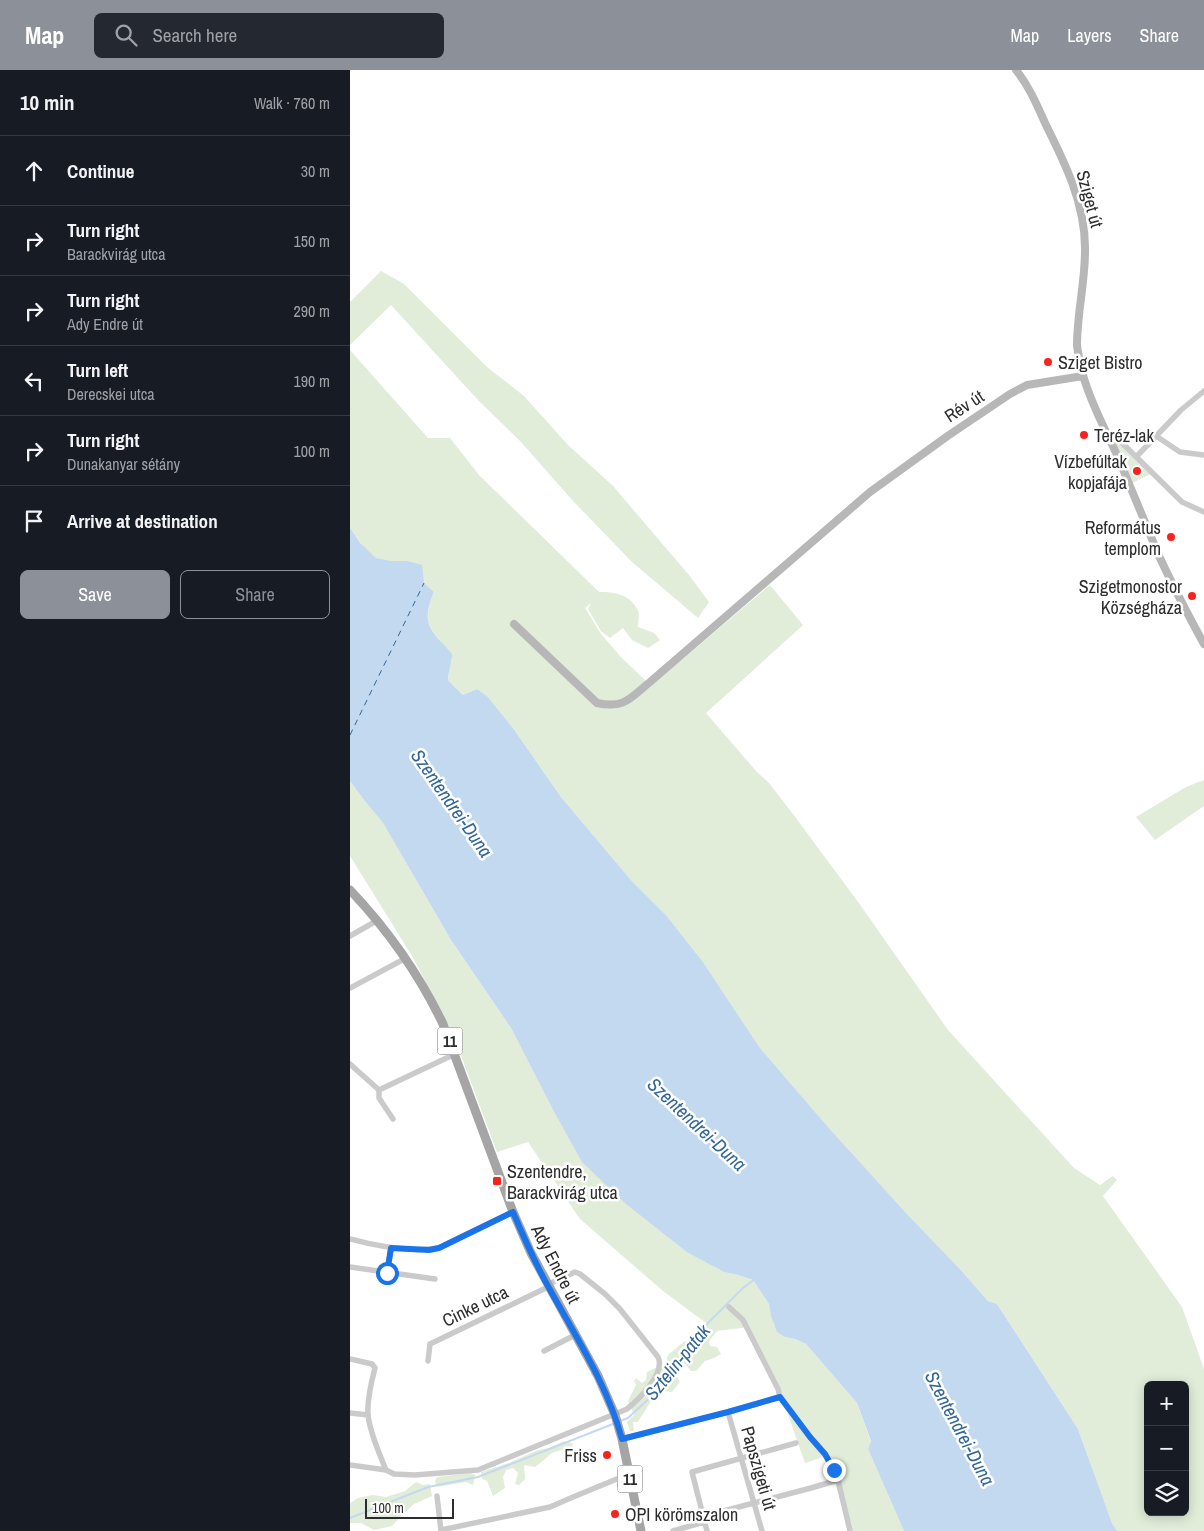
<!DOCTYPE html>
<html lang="en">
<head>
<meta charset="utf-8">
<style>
	:root { --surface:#171b24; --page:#242831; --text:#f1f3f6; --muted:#9ea1a6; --line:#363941; --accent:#8c9099 }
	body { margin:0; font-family:"Archivo Narrow",sans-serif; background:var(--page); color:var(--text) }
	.controls { position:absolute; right:15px; bottom:15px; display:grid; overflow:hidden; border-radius:8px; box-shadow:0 2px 12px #0003 }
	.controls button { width:45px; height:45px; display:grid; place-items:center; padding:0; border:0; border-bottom:1px solid var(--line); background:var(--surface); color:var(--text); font:25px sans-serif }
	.scale { position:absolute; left:15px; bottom:12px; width:89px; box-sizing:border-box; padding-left:5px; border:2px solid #2d2d2d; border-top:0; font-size:14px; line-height:18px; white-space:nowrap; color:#2d2d2d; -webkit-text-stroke:4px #fff; paint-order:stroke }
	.stop { position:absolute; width:15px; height:15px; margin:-11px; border:4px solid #1a73e8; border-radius:50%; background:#fff }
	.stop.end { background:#1a73e8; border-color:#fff; box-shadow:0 1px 5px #0008 }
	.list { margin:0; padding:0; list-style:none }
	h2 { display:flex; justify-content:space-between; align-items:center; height:65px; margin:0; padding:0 20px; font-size:21px }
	h2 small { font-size:16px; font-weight:400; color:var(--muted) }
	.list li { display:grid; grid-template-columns:32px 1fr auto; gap:15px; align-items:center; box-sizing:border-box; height:70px; padding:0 20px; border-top:1px solid var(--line) }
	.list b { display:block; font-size:19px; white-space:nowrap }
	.list p { margin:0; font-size:16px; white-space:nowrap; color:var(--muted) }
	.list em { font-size:16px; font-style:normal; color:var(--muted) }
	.actions { display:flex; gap:10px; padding:15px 20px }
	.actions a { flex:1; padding:11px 0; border:1px solid var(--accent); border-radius:8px; text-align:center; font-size:18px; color:var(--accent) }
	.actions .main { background:var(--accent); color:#fff }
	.icon { flex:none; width:28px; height:28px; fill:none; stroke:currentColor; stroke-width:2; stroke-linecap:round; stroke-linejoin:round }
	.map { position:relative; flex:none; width:854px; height:1461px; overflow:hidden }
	header { display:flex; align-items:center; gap:30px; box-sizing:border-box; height:70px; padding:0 25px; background:var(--accent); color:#fff }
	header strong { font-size:24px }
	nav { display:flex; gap:28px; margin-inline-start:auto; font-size:18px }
	.search { width:350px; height:45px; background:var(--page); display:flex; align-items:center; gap:12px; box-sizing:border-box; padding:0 18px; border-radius:8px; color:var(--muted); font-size:19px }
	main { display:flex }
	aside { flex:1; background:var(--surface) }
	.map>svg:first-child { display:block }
</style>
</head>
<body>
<header>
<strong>Map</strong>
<div class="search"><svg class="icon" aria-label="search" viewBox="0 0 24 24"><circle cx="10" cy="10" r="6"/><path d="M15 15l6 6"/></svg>Search here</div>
<nav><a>Map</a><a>Layers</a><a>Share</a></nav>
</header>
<main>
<aside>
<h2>10 min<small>Walk · 760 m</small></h2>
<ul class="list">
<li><svg class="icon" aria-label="ahead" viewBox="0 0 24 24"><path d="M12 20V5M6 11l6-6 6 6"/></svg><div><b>Continue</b></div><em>30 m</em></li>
<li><svg class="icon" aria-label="right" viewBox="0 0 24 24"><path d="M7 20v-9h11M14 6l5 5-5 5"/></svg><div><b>Turn right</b><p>Barackvirág utca</p></div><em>150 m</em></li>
<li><svg class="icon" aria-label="right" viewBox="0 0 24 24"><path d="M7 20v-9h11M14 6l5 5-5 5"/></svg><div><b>Turn right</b><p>Ady Endre út</p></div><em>290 m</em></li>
<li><svg class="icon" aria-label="left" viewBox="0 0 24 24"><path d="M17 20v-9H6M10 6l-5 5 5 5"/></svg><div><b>Turn left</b><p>Derecskei utca</p></div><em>190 m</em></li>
<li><svg class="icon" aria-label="right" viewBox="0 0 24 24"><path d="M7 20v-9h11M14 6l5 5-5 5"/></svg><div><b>Turn right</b><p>Dunakanyar sétány</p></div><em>100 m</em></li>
<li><svg class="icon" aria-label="arrive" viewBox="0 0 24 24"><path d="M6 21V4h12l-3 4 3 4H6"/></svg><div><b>Arrive at destination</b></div></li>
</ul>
<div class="actions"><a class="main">Save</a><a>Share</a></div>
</aside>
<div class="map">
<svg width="854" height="1461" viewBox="0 0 854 1461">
	<rect width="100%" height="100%" fill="#fff"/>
	<path fill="#e1ecd9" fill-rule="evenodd" d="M31,201L54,214L137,297L174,326L218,375L263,416L339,505L359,532L348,548L282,492L223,431L171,372L128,330L41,235L0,275V232Z
		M0,280L78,368H100L129,405L249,522C264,522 281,524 288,541C290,545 288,552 288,557L304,563L310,570L298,578L282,570L273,558L260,568L251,561L238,539L241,533L235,538L251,564L271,587L301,616L420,515L453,555L356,643L406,701L419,713L446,748L511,836L598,960L724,1098L750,1115L763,1106L767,1110L753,1126L832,1237L854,1299V1461H767L762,1453L728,1359L647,1234L638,1231L609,1198L557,1144L478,1057L410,978L353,892L316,845L280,809L211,727L163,658L137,626L127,619L113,625L98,610L99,598L102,589C87,558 68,562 84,522L74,513L57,491C48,491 37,492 28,489C17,485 6,468 0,458ZM798,1315H835V1442H798Z
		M763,369L771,375L801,404L782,413Z
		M854,710V736L805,770L786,747L836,717Z
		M0,711L14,730L33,753L101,870L161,958L201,1036L363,1196L374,1202L388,1205L403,1210L419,1234L424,1255L435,1267L445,1269L456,1274L507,1333L521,1372L518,1379L554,1461H499L479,1391L476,1386L455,1393L433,1330L399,1257L367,1261L359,1271L360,1276L367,1277L371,1284L364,1288L355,1291L346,1301H341L335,1294L330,1293L324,1300L330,1312L322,1322L313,1321L301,1331L288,1352H283L284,1361H280L277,1352L284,1345L278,1331L286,1315L284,1311L286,1308L292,1313L296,1310L297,1302L305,1298L315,1296L318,1285L335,1271L341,1274L346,1270L356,1253L313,1221L230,1149L178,1072L147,1082L103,964L62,886L0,786Z
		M214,1371L222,1373L223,1376C216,1380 209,1380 202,1383C199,1385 191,1393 185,1397L174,1395L175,1409L169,1415L165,1414L168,1403L163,1398L156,1400L153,1407L155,1418L143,1426L137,1411L132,1409L131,1402L159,1393L188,1380L199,1378Z
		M121,1403L125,1405L123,1415L116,1412L87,1417L85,1411L87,1407Z
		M66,1412L73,1415L80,1414L82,1426L64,1434L53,1444L42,1456L24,1460L11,1453H0V1433L8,1428L23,1425L36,1427L55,1421Z"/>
	<path fill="#c3d9ef" d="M0,458L10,473L26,488L41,491H57L72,495L74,513L84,522C70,556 81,559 102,584C102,593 98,601 98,610L113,625L127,619L137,626L163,658L211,727L280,809L316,845L353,892L410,978L478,1057L557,1144L609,1198L638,1231L647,1234L728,1359L762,1453L767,1461H554L518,1379L521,1371L507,1333L456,1274L445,1269L435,1267L427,1262L421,1246L419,1234L403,1210L388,1205L374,1202L337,1182L276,1134L232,1092L201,1036L161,958L101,870L33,753L14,730L0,711Z"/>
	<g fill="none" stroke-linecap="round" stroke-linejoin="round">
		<path stroke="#c3d9ef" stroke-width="2" d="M270,1351L278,1348L304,1324L329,1292L350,1261L393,1218L405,1209
			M0,1448L78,1417L128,1407L263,1354"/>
		<path stroke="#336697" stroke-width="1" stroke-dasharray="6 5" stroke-linecap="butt" d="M0,665L74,513"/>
		<path stroke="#cacaca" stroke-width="5.5" d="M757,362L764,365L832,432L854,442
			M806,366L830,382L854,385
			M787,386L831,340L854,321
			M0,866L28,850
			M0,918L56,888
			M0,994L29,1020
			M29,1020L105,984
			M29,1020V1028L43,1049
			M0,1169C29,1177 60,1182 89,1178L163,1142
			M0,1197L85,1209
			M37,1203L41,1178
			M379,1237L393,1250L428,1319L430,1327L460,1367L475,1385L484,1400L488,1410L500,1461
			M194,1281L225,1265
			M0,1289L22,1294L25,1298C21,1313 17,1329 18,1344C19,1361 30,1385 36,1400
			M378,1342L412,1461
			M0,1343L18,1345
			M272,1369L378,1342L430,1327
			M0,1395L36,1400L44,1404L65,1405L128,1400L277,1339C288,1330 316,1303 308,1287L270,1239L255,1224L230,1204L225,1202L201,1213L198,1217L80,1274L78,1291
			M87,1426L91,1461
			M91,1460L200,1437L223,1427L279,1404
			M323,1461L354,1452L358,1445L461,1418L488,1410
			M357,1461L342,1402L446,1373"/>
		<path stroke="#b7b7b7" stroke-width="8" d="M666,0C679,16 687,35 695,53C715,93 736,135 735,181C735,213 727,244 727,275C728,285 731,296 733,305C741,335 758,364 770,392C783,423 796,455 809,486C823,516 838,545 854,574
			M164,554L247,633C275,639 280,628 300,612L520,422L599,365L660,324L677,315L733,306"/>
		<path stroke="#a5a5a5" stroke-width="9" d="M0,820C38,860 69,904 93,954L163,1142L181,1183L248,1306L265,1345L272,1369L291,1461"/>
	</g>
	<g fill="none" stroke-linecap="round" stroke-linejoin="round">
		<path stroke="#1a73e8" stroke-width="6" d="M37,1203L41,1178L79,1180L89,1178L163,1142C174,1168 185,1193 199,1218C226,1267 257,1314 272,1369L378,1342L430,1327L460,1367L475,1384L484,1400"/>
	</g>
	<g fill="#f7231c" stroke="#fff" stroke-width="2">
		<circle cx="698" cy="292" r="5"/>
		<circle cx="734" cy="365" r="5"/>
		<circle cx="787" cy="401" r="5"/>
		<circle cx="821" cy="467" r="5"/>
		<circle cx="842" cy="526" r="5"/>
		<rect x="142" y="1106" width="10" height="10" rx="2.5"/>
		<circle cx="257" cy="1385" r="5"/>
		<circle cx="265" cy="1444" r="5"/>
	</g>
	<g text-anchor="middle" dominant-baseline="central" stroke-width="5" stroke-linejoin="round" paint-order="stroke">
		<g fill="#fff" stroke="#6c6c6c" stroke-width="1">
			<rect x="87.5" y="957.5" width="25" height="27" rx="4"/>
			<rect x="267.5" y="1395.5" width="25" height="27" rx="4"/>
		</g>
		<g font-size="16" font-weight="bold" fill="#2d2d2d">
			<text x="100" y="971">11</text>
			<text x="280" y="1409">11</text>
		</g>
		<g font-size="18" fill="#2d2d2d" stroke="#fff">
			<text transform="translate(740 129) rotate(75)">Sziget út</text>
			<text transform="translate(614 336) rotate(-33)">Rév út</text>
			<text transform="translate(206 1194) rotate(63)">Ady Endre út</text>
			<text transform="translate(125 1236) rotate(-26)">Cinke utca</text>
			<text transform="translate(409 1398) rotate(74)">Papszigeti út</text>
		</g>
		<g font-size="18" fill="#2d2d2d" stroke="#fff" text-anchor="start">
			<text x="708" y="292">Sziget Bistro</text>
			<text x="744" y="365">Teréz-lak</text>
			<text x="777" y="391" text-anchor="end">Vízbefúltak<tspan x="777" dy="21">kopjafája</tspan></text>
			<text x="811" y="457" text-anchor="end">Református<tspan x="811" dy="21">templom</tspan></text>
			<text x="832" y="516" text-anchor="end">Szigetmonostor<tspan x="832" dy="21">Községháza</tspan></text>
			<text x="157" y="1101">Szentendre,<tspan x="157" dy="21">Barackvirág utca</tspan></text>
			<text x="247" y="1385" text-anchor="end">Friss</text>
			<text x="275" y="1444">OPI körömszalon</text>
		</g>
		<g font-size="19" font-style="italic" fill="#336697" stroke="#fff">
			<text transform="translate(102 733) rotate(55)">Szentendrei-Duna</text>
			<text transform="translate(347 1054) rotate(43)">Szentendrei-Duna</text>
			<text transform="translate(327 1292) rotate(-51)">Sztelin-patak</text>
			<text transform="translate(610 1358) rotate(62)">Szentendrei-Duna</text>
		</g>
	</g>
</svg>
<div class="controls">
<button>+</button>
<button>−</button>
<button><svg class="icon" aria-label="layers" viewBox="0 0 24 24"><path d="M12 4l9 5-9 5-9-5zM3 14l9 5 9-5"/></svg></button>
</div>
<div class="scale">100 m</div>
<div class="stop" style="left:37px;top:1203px"></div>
<div class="stop end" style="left:484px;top:1400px"></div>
</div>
</main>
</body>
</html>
